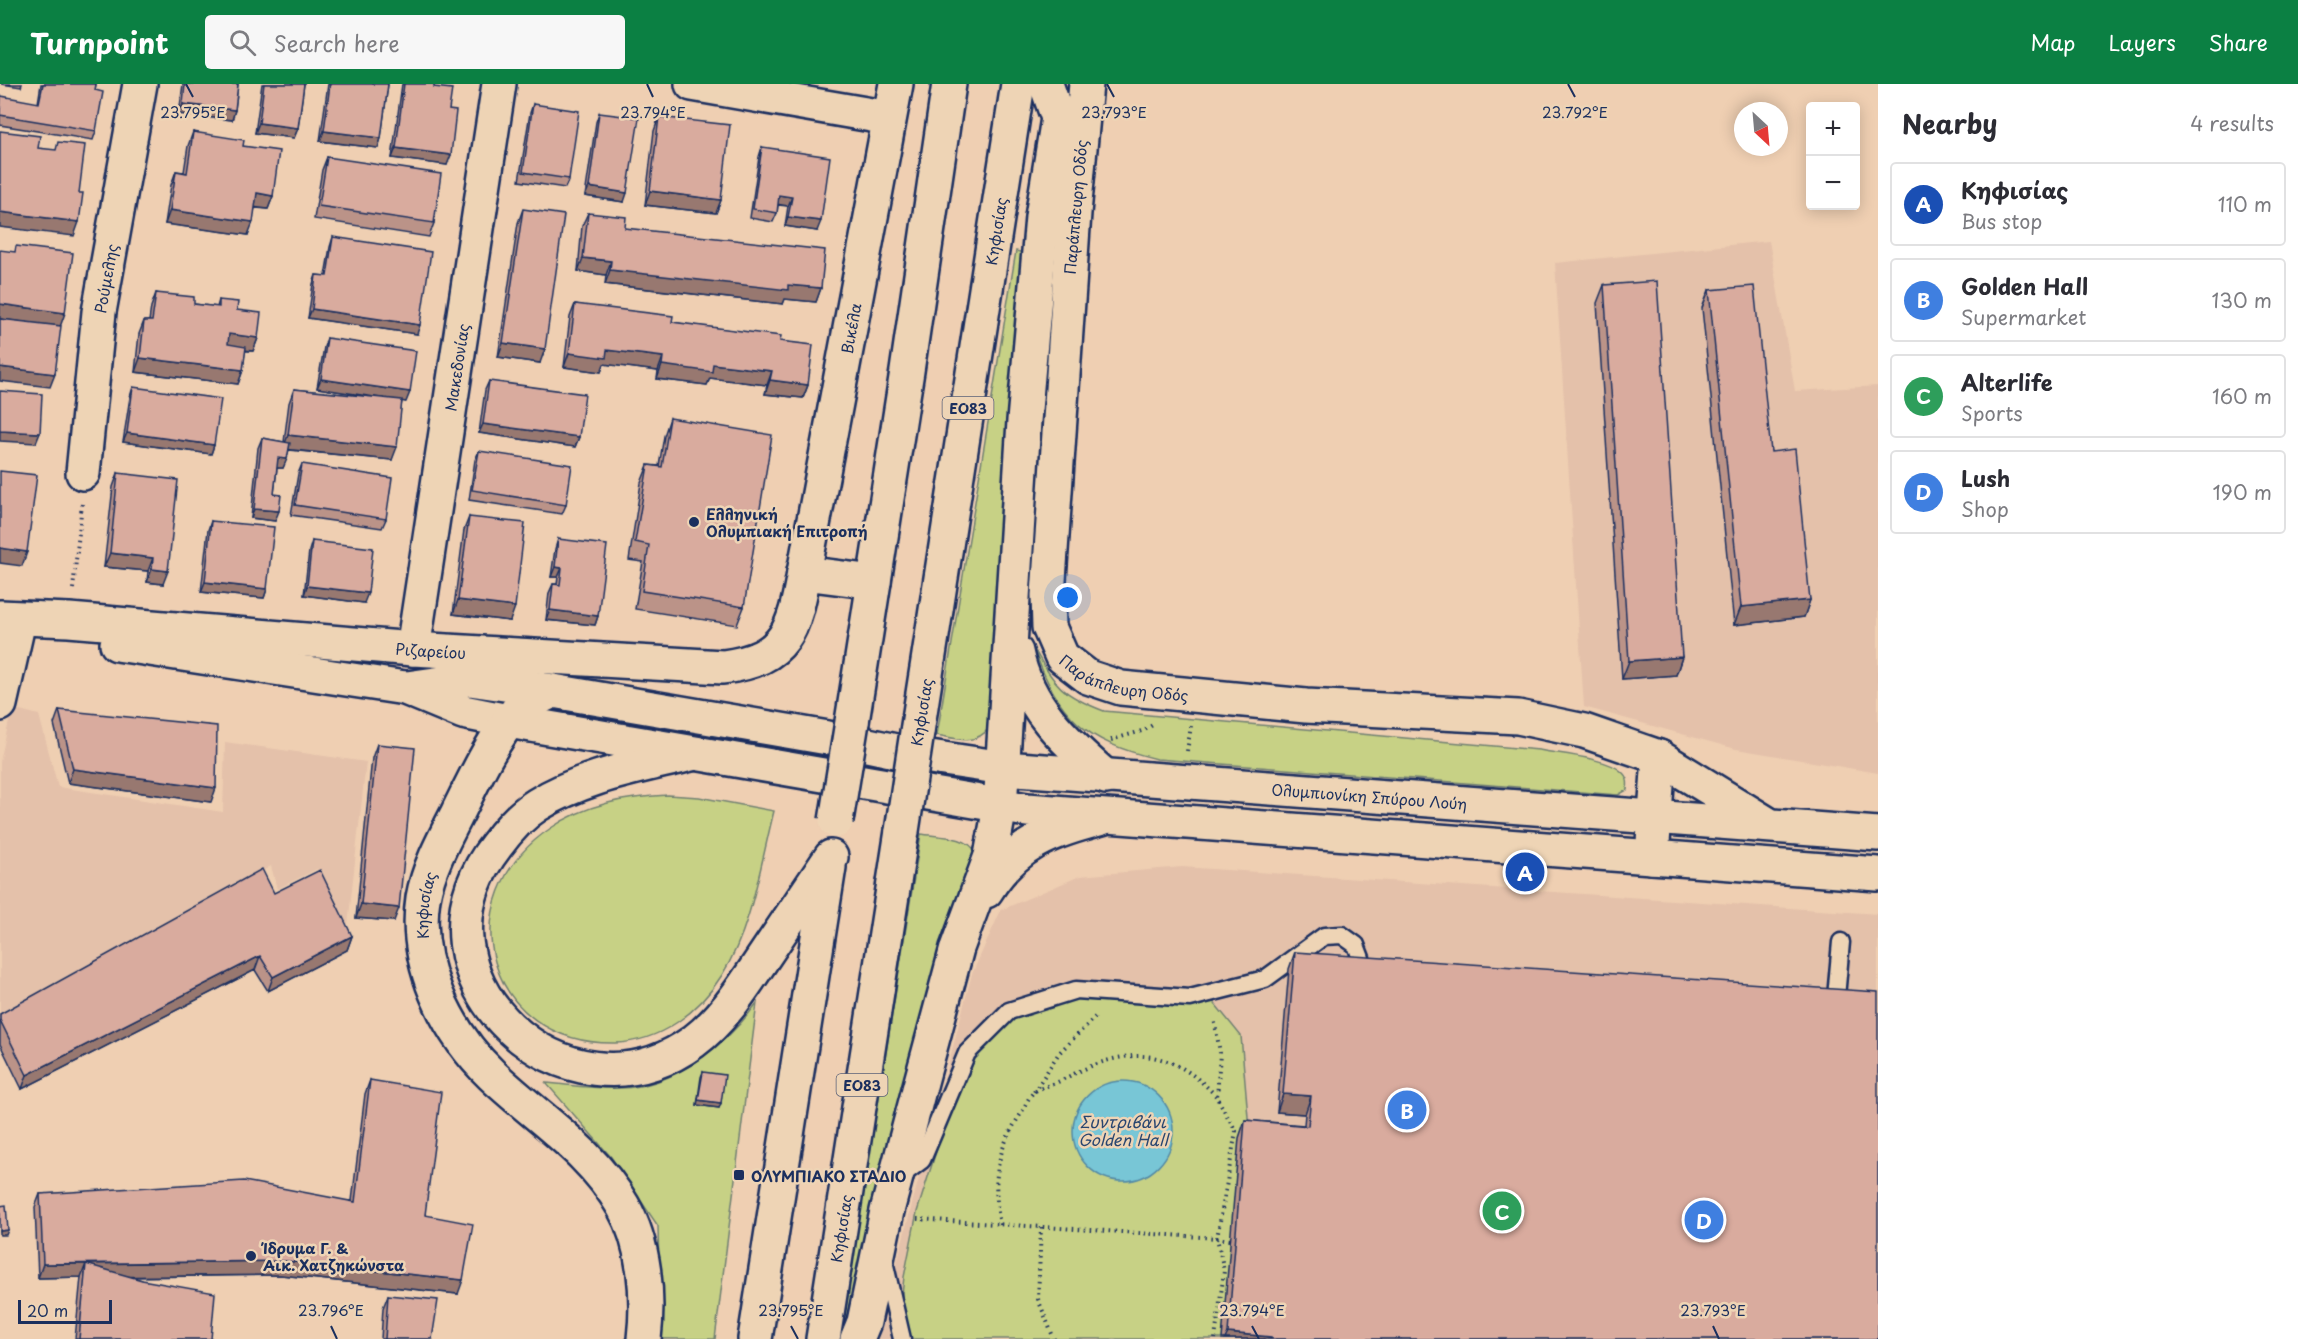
<!DOCTYPE html>
<html lang="en">
<head>
<meta charset="utf-8">
<style>
	:root { --surface:#fff; --page:#f7f7f7; --text:#2b2b33; --muted:#7c7c81; --line:#e1e1e2; --accent:#0b8043 }
	body { margin:0; font-family:"Playpen Sans",sans-serif; background:var(--page); color:var(--text) }
	.controls { position:absolute; right:18px; top:18px; display:grid; overflow:hidden; border-radius:6px; box-shadow:0 3px 15px #0003 }
	.controls button { width:54px; height:54px; display:grid; place-items:center; padding:0; border:0; border-bottom:2px solid var(--line); background:var(--surface); color:var(--text); font:30px sans-serif }
	.compass { position:absolute; left:1734px; top:18px; width:54px; height:54px; border-radius:50%; background:var(--surface); box-shadow:0 3px 15px #0003; rotate:154deg }
	.scale { position:absolute; left:18px; bottom:15px; width:94px; box-sizing:border-box; padding-left:6px; border:3px solid #1b2f5e; border-top:0; font-size:16px; line-height:21px; white-space:nowrap; color:#1b2f5e; -webkit-text-stroke:4px #eed4b5; paint-order:stroke }
	.you { position:absolute; left:1068px; top:514px; width:21px; height:21px; margin:-15px; border:4px solid #fff; border-radius:50%; background:#1a73e8; box-shadow:0 0 0 9px #1a73e833 }
	.badge { display:grid; place-items:center; width:39px; height:39px; border-radius:50%; background:var(--accent); color:#fff; font-size:20px; font-weight:700 }
	.pin { position:absolute; translate:-50% -50%; border:3px solid #fff; box-shadow:0 2px 6px #0006 }
	.list { margin:0; padding:0; list-style:none }
	h2 { display:flex; justify-content:space-between; align-items:center; height:78px; margin:0; padding:0 24px; font-size:26px }
	h2 small { font-size:20px; font-weight:400; color:var(--muted) }
	.list li { display:grid; grid-template-columns:39px 1fr auto; gap:18px; align-items:center; box-sizing:border-box; height:84px; margin:0 12px 12px; padding:0 12px; border:2px solid var(--line); border-radius:6px }
	.list b { display:block; font-size:22px; white-space:nowrap }
	.list p { margin:0; font-size:20px; white-space:nowrap; color:var(--muted) }
	.list em { font-size:20px; font-style:normal; color:var(--muted) }
	.icon { flex:none; width:33px; height:33px; fill:none; stroke:currentColor; stroke-width:2; stroke-linecap:round; stroke-linejoin:round }
	.map { position:relative; flex:none; width:1878px; height:1255px; overflow:hidden }
	header { display:flex; align-items:center; gap:36px; box-sizing:border-box; height:84px; padding:0 30px; background:var(--accent); color:#fff }
	header strong { font-size:28px }
	nav { display:flex; gap:33px; margin-inline-start:auto; font-size:21px }
	.search { width:420px; height:54px; background:var(--page); display:flex; align-items:center; gap:15px; box-sizing:border-box; padding:0 21px; border-radius:6px; color:var(--muted); font-size:22px }
	main { display:flex }
	aside { flex:1; background:var(--surface) }
	.map>svg:first-child { display:block }
</style>
</head>
<body>
<header>
<strong>Turnpoint</strong>
<div class="search"><svg class="icon" aria-label="search" viewBox="0 0 24 24"><circle cx="10" cy="10" r="6"/><path d="M15 15l6 6"/></svg>Search here</div>
<nav><a>Map</a><a>Layers</a><a>Share</a></nav>
</header>
<main>
<div class="map">
<svg width="1878" height="1255" viewBox="0 0 1878 1255">
	<rect width="100%" height="100%" fill="#efcfb2"/>
	<filter id="ink" filterUnits="userSpaceOnUse"><feTurbulence type="fractalNoise" baseFrequency=".0167" numOctaves="2"/><feDisplacementMap in="SourceGraphic" scale="12" xChannelSelector="R" yChannelSelector="G"/><feConvolveMatrix kernelMatrix="1 2 1 2 8 2 1 2 1" color-interpolation-filters="sRGB"/></filter>
	<g filter="url(#ink)">
		<path fill="#e4c1aa" d="M1769,157L1795,307L1878,302V689L1736,665L1584,623L1555,179Z
			M12,624L39,631L58,703L223,728L225,658L366,678L348,841L317,785L277,805L271,782L0,938V678Z
			M1182,783L1878,830V1255H877L972,890L1001,826L1080,792Z"/>
		<path fill="#c7d185" stroke="#718072" stroke-width="1.5" d="M1016,167L1024,169L989,644C975,662 957,655 937,651Z
			M1033,563C1055,602 1062,611 1104,627L1539,666C1559,670 1608,674 1622,688C1628,693 1628,699 1627,706L1618,711L1157,675C1084,657 1059,634 1033,563Z
			M668,711L699,713L774,727C760,782 752,843 722,891C699,928 660,958 615,959C486,961 446,814 551,744C586,720 626,713 668,711Z
			M921,750C938,753 968,751 976,769L852,1243L842,1242Z
			M1076,906L1207,910L1241,952L1248,1033L1241,1255H897L904,1193L917,1128L967,969L1009,927Z
			M757,919L715,1255H657L660,1232L658,1142L611,1073L546,999C570,1001 595,1005 620,1004C675,1003 726,961 757,919Z"/>
		<path fill="#78c6d6" stroke="#538aa6" stroke-width="1.5" d="M1073 1047a50 50 0 1 1 100 0a50 50 0 1 1-100 0Z"/>
		<g fill="none" stroke-linecap="round" stroke-linejoin="round">
			<g stroke="#1b2f5e" stroke-width="21">
				<path id="service" d="M1835,924L1841,858
					M898,1094L922,1076L967,969L1009,927L1076,906L1190,914L1265,895L1324,852L1342,851L1356,861L1361,874V891
					M884,1177L902,1255"/>
			</g>
			<g stroke="#1b2f5e" stroke-width="38">
				<g id="minor">
					<path d="M692,0L889,34"/>
					<path id="s1" d="M83,389L99,228L140,0"/>
					<path id="s2" d="M804,489L896,0"/>
					<path id="s3" d="M413,565L499,0"/>
					<path d="M0,620L17,545"/>
				</g>
			</g>
			<g stroke="#1b2f5e" stroke-width="38">
				<g id="tertiary">
					<path id="s4" d="M1086,0L1074,129L1048,511L1049,543L1062,573L1088,593L1121,604L1306,622L1518,633L1584,647L1659,673L1652,773"/>
					<path id="s5" d="M0,533L69,536L413,565L723,583C787,575 794,545 804,489"/>
					<path d="M117,560L405,604L463,628L508,637"/>
					<path d="M407,604L470,595L553,607"/>
				</g>
			</g>
			<g stroke="#1b2f5e" stroke-width="38">
				<g id="secondary">
					<path d="M508,637L1027,726L1878,790"/>
					<path d="M1659,673L1766,739"/>
					<path id="s6" d="M644,1255C649,1212 645,1160 623,1122C591,1066 537,1034 492,991C446,947 413,878 423,814C428,785 443,757 457,730C474,696 491,658 516,628L523,621L553,607L863,660L910,670L1004,684L1878,750"/>
				</g>
			</g>
			<g stroke="#1b2f5e" stroke-width="38">
				<g id="primary">
					<path d="M804,489L874,498"/>
					<path d="M1016,568C1027,623 1066,658 1106,693"/>
					<path d="M852,638L907,287L949,0"/>
					<path id="s7" d="M917,648L1018,0"/>
					<path d="M691,670C639,683 583,692 537,721C521,731 507,747 496,762C395,891 567,1050 693,958C724,935 744,902 765,871C787,838 809,806 831,773"/>
					<path d="M986,807C1016,759 1050,748 1102,734"/>
					<path d="M755,1255L829,783"/>
					<path id="s8" d="M823,1255L902,747"/>
					<path d="M857,1255L864,1238L887,1127L921,998L957,864L991,772L1000,723L1024,337L1042,133L1058,34L1046,0"/>
				</g>
			</g>
			<path stroke="#1b2f5e" stroke-width="4" stroke-dasharray="1.5 4.5" stroke-linecap="butt" d="M73,505L82,420
				M1111,656L1145,646L1154,640
				M1187,667L1191,642
				M1034,1008L1059,969L1095,933
				M917,1135L1217,1154L1236,1047L1217,1014L1220,969L1214,934
				M1000,1141C992,1095 996,1067 1022,1028C1025,1022 1029,1012 1034,1008C1041,1003 1052,1001 1060,997C1121,964 1166,958 1217,1013
				M1041,1143L1038,1215L1054,1255
				M1215,1255L1224,1187L1217,1154L1230,1156"/>
			<use href="#service" stroke="#eed4b5" stroke-width="16"/>
			<use href="#minor" stroke="#eed4b5" stroke-width="33"/>
			<use href="#tertiary" stroke="#eed4b5" stroke-width="33"/>
			<use href="#secondary" stroke="#eed4b5" stroke-width="33"/>
			<use href="#primary" stroke="#eed4b5" stroke-width="33"/>
			<g stroke="#1b2f5e" stroke-width="38" stroke-linecap="butt">
				<path id="primary-bridge" d="M836,737L852,638
					M902,747L917,648"/>
			</g>
			<use href="#primary-bridge" stroke="#eed4b5" stroke-width="33"/>
		</g>
		<path fill="#bb9388" stroke="#1b2f5e" stroke-width="1.5" d="M1,0H22L21,3Z
			M41,0H96L95,6L96,47L93,56L0,41V18L38,19Z
			M183,0H238L235,26L232,36L179,30Z
			M262,0H304L298,44L294,54L255,49Z
			M328,0H388L381,54L378,64L320,57Z
			M402,0H434V3L449,26L447,81L392,74Z
			M533,20L569,95L565,104L519,97L530,29Z
			M599,29L624,118L585,112L596,38Z
			M659,33L721,116L716,129L645,121L654,47Z
			M193,48L243,62L273,112L268,125L255,124L248,151L165,140L171,101L176,87L184,88L188,62Z
			M762,63L817,147L785,142L788,122L778,121L777,129L773,138L750,134L759,73Z
			M327,73L434,139L429,153L314,135L322,86Z
			M523,125L540,279L498,273L518,139Z
			M588,129L625,144L821,204L816,218L785,215L783,220L605,200L606,191L578,187L582,142Z
			M333,153L417,250L308,234L313,200L316,191L325,192L330,163Z
			M1604,201L1682,573L1676,591L1622,595L1597,219Z
			M1709,206L1771,368L1810,516L1804,533L1734,541L1702,224Z
			M156,209L194,220L217,223L219,216L237,226L258,254L253,267H245L243,286L238,300L135,288L139,250L144,237H149L151,223Z
			M575,220L672,238L780,257L808,301L803,314L765,310L767,301L710,294L707,301L657,295L658,287L604,280L601,288L564,283L570,233Z
			M327,254L406,318L402,317L392,376L289,366L283,384H277L274,410L275,437L251,434L258,364L262,354L284,358L289,319L294,305L386,315L317,304L324,263Z
			M489,297L579,353L575,363L479,349L485,306Z
			M133,303L214,361L211,370L123,358L130,313Z
			M670,334L744,523L737,541L635,525L643,478L629,476L641,399L648,381L659,382L664,352Z
			M479,367L566,421L562,430L469,416L475,376Z
			M302,380L386,435L382,444L291,431L298,390Z
			M118,389L163,500L147,498L148,487L104,483L113,403Z
			M469,433L510,537L453,530L464,446Z
			M211,437L267,505L264,514L201,508L208,446Z
			M558,455L598,532L595,541L546,536L549,509L553,500H557L558,493H551L555,465Z
			M312,457L364,519L304,511L309,467Z
			M59,626L211,718L68,699L54,640Z
			M377,660L394,837L356,834L372,674Z
			M274,809L352,852L347,866L268,907L255,886L22,1005L0,960V930Z
			M1295,868L1878,1255H1222L1239,1054L1245,1036L1304,1041L1305,1030L1277,1028L1289,885Z
			M703,988L721,1019L719,1024L697,1021L701,993Z
			M370,996L458,1210L281,1191L130,1193L142,1196L211,1255H75L81,1193L38,1194L35,1123L40,1110L352,1117L365,1010Z
			M388,1211L432,1255H381L383,1224Z"/>
		<path fill="#98786f" stroke="#1b2f5e" stroke-width="1.5" d="M183,20L235,26L232,36L179,30Z
			M259,39L298,44L294,54L255,49Z
			M324,47L381,54L378,64L320,57Z
			M396,64L451,71L447,81L392,74Z
			M589,103L627,109L624,118L585,112Z
			M650,107L721,116L716,129L645,121Z
			M257,109L273,112L268,125L252,123Z
			M779,111L792,113L788,122L776,120Z
			M170,126L253,138L248,151L165,140Z
			M0,128L79,138L74,152L0,143Z
			M788,133L821,137L817,147L785,142Z
			M583,174L611,177L606,191L578,187Z
			M610,186L788,201L821,204L816,218L785,215L783,220L605,200Z
			M0,220L65,229L60,243L0,235Z
			M312,225L420,241L417,250L308,234Z
			M229,250L258,254L253,267L224,264Z
			M503,259L545,265L540,279L498,273Z
			M607,266L663,273L658,287L604,280L601,288L564,283L569,269Z
			M140,274L243,286L238,300L135,288Z
			M713,280L772,287L767,301L710,294L707,301L657,295L662,281Z
			M0,283L55,290L50,303L0,297Z
			M321,295L410,308L406,318L317,304Z
			M770,296L808,301L803,314L765,310Z
			M483,340L579,353L575,363L479,349Z
			M0,347L40,349L36,359L0,357Z
			M127,349L214,361L211,370L123,358Z
			M288,351L397,363L392,376L283,365Z
			M278,374L287,375L283,384H274Z
			M254,425L279,427L275,437L251,434Z
			M0,464L27,468L22,482L0,479Z
			M110,469L153,474L148,487L104,483Z
			M555,483L562,484L558,493H551Z
			M152,485L168,487L163,500L147,498Z
			M205,498L267,505L264,514L201,508Z
			M307,502L368,509L364,519L304,511Z
			M458,516L515,523L510,537L453,530Z
			M1810,516L1804,533L1734,541L1741,523Z
			M550,526L598,532L595,541L546,536Z
			M1682,573L1676,591L1622,595L1629,577Z
			M73,685L216,704L211,718L68,699Z
			M361,820L399,824L394,837L356,834Z
			M352,852L347,866L268,907L273,893Z
			M260,872L255,886L22,1005L27,991Z
			M1283,1010L1311,1012L1305,1030L1277,1028Z
			M698,1016L721,1019L719,1024L697,1021Z
			M8,1146L6,1151H0V1147Z
			M286,1177L463,1196L458,1210L281,1191L85,1193L86,1180Z
			M43,1180H86L81,1193L38,1194Z
			M1228,1249L1271,1253L1270,1255H1225Z"/>
		<path fill="#d9ab9e" stroke="#1b2f5e" stroke-width="1.5" d="M43,0H96L95,6L103,8L96,47L0,31L1,12L39,19Z
			M185,0H238L235,26L183,20Z
			M264,0H304L298,44L259,39Z
			M330,0H388L381,54L324,47Z
			M404,0H434V3L452,5L449,26L456,27L451,71L396,64Z
			M533,20L579,27L569,95L523,88Z
			M599,29L639,34L627,109L589,103Z
			M659,33L730,41L721,116L650,107Z
			M0,47L40,52L38,64L56,66L58,58L85,61L79,109H83L79,138L0,128Z
			M193,48L244,56L243,62L279,67L273,112L257,109L253,138L170,126L176,87L187,89Z
			M762,63L830,73L821,137L788,133L792,113L779,111L777,129L753,125Z
			M327,73L441,90L434,139L319,122Z
			M523,125L564,131L545,265L503,259Z
			M588,129L626,133L625,144L825,166L821,204L788,201V206L610,186L611,177L583,174Z
			M333,153L431,168L420,241L312,225L316,191L327,192Z
			M16,162L73,169L65,229L0,220V166L15,168Z
			M1657,197L1682,573L1629,577L1604,201Z
			M1754,202L1771,368L1795,365L1810,516L1741,523L1709,206Z
			M156,209L194,213V220L219,223V216L238,218L237,226L261,229L258,254L229,250L228,260L246,263L243,286L140,274L144,237H152Z
			M575,220L673,232L672,238L781,252L780,257L813,261L808,301L770,296L772,287L713,280L712,288L662,281L663,273L607,266L606,274L569,269Z
			M0,235L61,242L55,290L0,283Z
			M327,254L416,267L410,308L321,295Z
			M489,297L585,310L579,353L483,340Z
			M133,303L221,315L214,361L127,349Z
			M294,305L402,316L397,363L288,351Z
			M0,307L42,310L40,349L0,347Z
			M670,334L772,351L744,523L642,507L649,461L635,458L648,381L662,383Z
			M262,354L290,359L287,375L278,374L274,410L281,411L279,427L254,425Z
			M479,367L572,381L566,421L472,406Z
			M302,380L392,394L386,435L295,421Z
			M0,387L37,391L27,468L0,464Z
			M118,389L178,396L168,487L152,485L153,474L110,469Z
			M469,433L525,439L515,523L458,516Z
			M211,437L274,443L267,505L205,498Z
			M558,455L607,461L598,532L550,526L553,500L560,501L562,484L555,483Z
			M312,457L373,464L368,509L307,502Z
			M59,626L217,642L216,704L73,685Z
			M377,660L415,664L399,824L361,820Z
			M262,785L274,809L320,786L352,852L273,893L260,872L27,991L0,936V930Z
			M1295,868L1878,908V1255H1271V1253L1228,1249L1245,1036L1308,1042L1311,1012L1283,1010Z
			M703,988L725,991L721,1019L698,1016Z
			M370,996L441,1008L425,1131L473,1140L463,1196L286,1177L43,1180L40,1110L244,1097L355,1118Z
			M6,1121L8,1146L0,1147V1122Z
			M86,1180L142,1196L215,1209L211,1255H79Z
			M388,1211L438,1216L432,1255H385Z"/>
	</g>
	<path fill="none" stroke="#1b2f5e" stroke-width="2" d="M186,0L193,13M647,0L653,13M1107,0L1114,13M1568,0L1575,13M331,1242L337,1255M791,1242L798,1255M1252,1242L1259,1255M1713,1242L1719,1255"/>
	<g fill="#1b2f5e" stroke="#eed4b5" stroke-width="2">
		<circle cx="694" cy="438" r="6"/>
		<rect x="733" y="1085" width="12" height="12" rx="3"/>
		<circle cx="251" cy="1172" r="6"/>
	</g>
	<g text-anchor="middle" dominant-baseline="central" stroke-width="5" stroke-linejoin="round" paint-order="stroke">
		<g fill="#eed4b5" stroke="#5a6078" stroke-width="1.5">
			<rect x="942.5" y="313" width="51" height="22" rx="4.5"/>
			<rect x="836.5" y="990" width="51" height="22" rx="4.5"/>
		</g>
		<g font-size="14" font-weight="bold" fill="#1b2f5e">
			<text x="968" y="324">ΕΟ83</text>
			<text x="862" y="1001">ΕΟ83</text>
		</g>
		<g font-size="15" fill="#1b2f5e" stroke="#eed4b5">
			<text transform="translate(1075 123) rotate(-85)">Παράπλευρη Οδός</text>
			<text stroke="none"><textPath href="#s7" startOffset="507">Κηφισίας</textPath></text>
			<text stroke="none"><textPath href="#s1" startOffset="196">Ρούμελης</textPath></text>
			<text stroke="none"><textPath href="#s2" startOffset="249">Βικέλα</textPath></text>
			<text stroke="none"><textPath href="#s3" startOffset="285">Μακεδονίας</textPath></text>
			<text stroke="none"><textPath href="#s5" startOffset="432">Ριζαρείου</textPath></text>
			<text stroke="none"><textPath href="#s4" startOffset="645">Παράπλευρη Οδός</textPath></text>
			<text transform="translate(921 628) rotate(-81)">Κηφισίας</text>
			<text stroke="none"><textPath href="#s6" startOffset="1596">Ολυμπιονίκη Σπύρου Λούη</textPath></text>
			<text stroke="none"><textPath href="#s6" startOffset="513">Κηφισίας</textPath></text>
			<text stroke="none"><textPath href="#s8" startOffset="112">Κηφισίας</textPath></text>
		</g>
		<g font-size="15" font-weight="bold" fill="#1b2f5e" stroke="#eed4b5" text-anchor="start">
			<text x="706" y="429">Ελληνική<tspan x="706" dy="17">Ολυμπιακή Επιτροπή</tspan></text>
			<text x="751" y="1091">ΟΛΥΜΠΙΑΚΟ ΣΤΑΔΙΟ</text>
			<text x="263" y="1163">Ίδρυμα Γ. &amp;<tspan x="263" dy="17">Αικ. Χατζηκώνστα</tspan></text>
		</g>
		<g font-size="16" font-style="italic" fill="#294670" stroke="#eed4b5">
			<text x="1123" y="1037">Συντριβάνι<tspan x="1123" dy="18">Golden Hall</tspan></text>
		</g>
	</g>
	<g font-size="15" text-anchor="middle" fill="#1b2f5e" stroke="#eed4b5" stroke-width="5" stroke-linejoin="round" paint-order="stroke">
		<text x="193" y="34">23.795°E</text>
		<text x="653" y="34">23.794°E</text>
		<text x="1114" y="34">23.793°E</text>
		<text x="1575" y="34">23.792°E</text>
		<text x="331" y="1232">23.796°E</text>
		<text x="791" y="1232">23.795°E</text>
		<text x="1252" y="1232">23.794°E</text>
		<text x="1713" y="1232">23.793°E</text>
	</g>
</svg>
<div class="controls">
<button>+</button>
<button>−</button>
</div>
<svg class="compass" viewBox="-18 -18 36 36"><path d="M0-13l5 13h-10z" fill="#e53935"/><path d="M0 13l5-13h-10z" fill="#7c7c81"/></svg>
<div class="scale">20 m</div>
<div class="you"></div>
<div class="pin badge" style="left:1525px;top:788px;background:#1a4fb4">A</div>
<div class="pin badge" style="left:1407px;top:1026px;background:#3f7fe0">B</div>
<div class="pin badge" style="left:1502px;top:1127px;background:#2e9e5b">C</div>
<div class="pin badge" style="left:1704px;top:1136px;background:#3f7fe0">D</div>
</div>
<aside>
<h2>Nearby<small>4 results</small></h2>
<ul class="list">
<li><span class="badge" style="background:#1a4fb4">A</span><div><b>Κηφισίας</b><p>Bus stop</p></div><em>110 m</em></li>
<li><span class="badge" style="background:#3f7fe0">B</span><div><b>Golden Hall</b><p>Supermarket</p></div><em>130 m</em></li>
<li><span class="badge" style="background:#2e9e5b">C</span><div><b>Alterlife</b><p>Sports</p></div><em>160 m</em></li>
<li><span class="badge" style="background:#3f7fe0">D</span><div><b>Lush</b><p>Shop</p></div><em>190 m</em></li>
</ul>
</aside>
</main>
</body>
</html>
